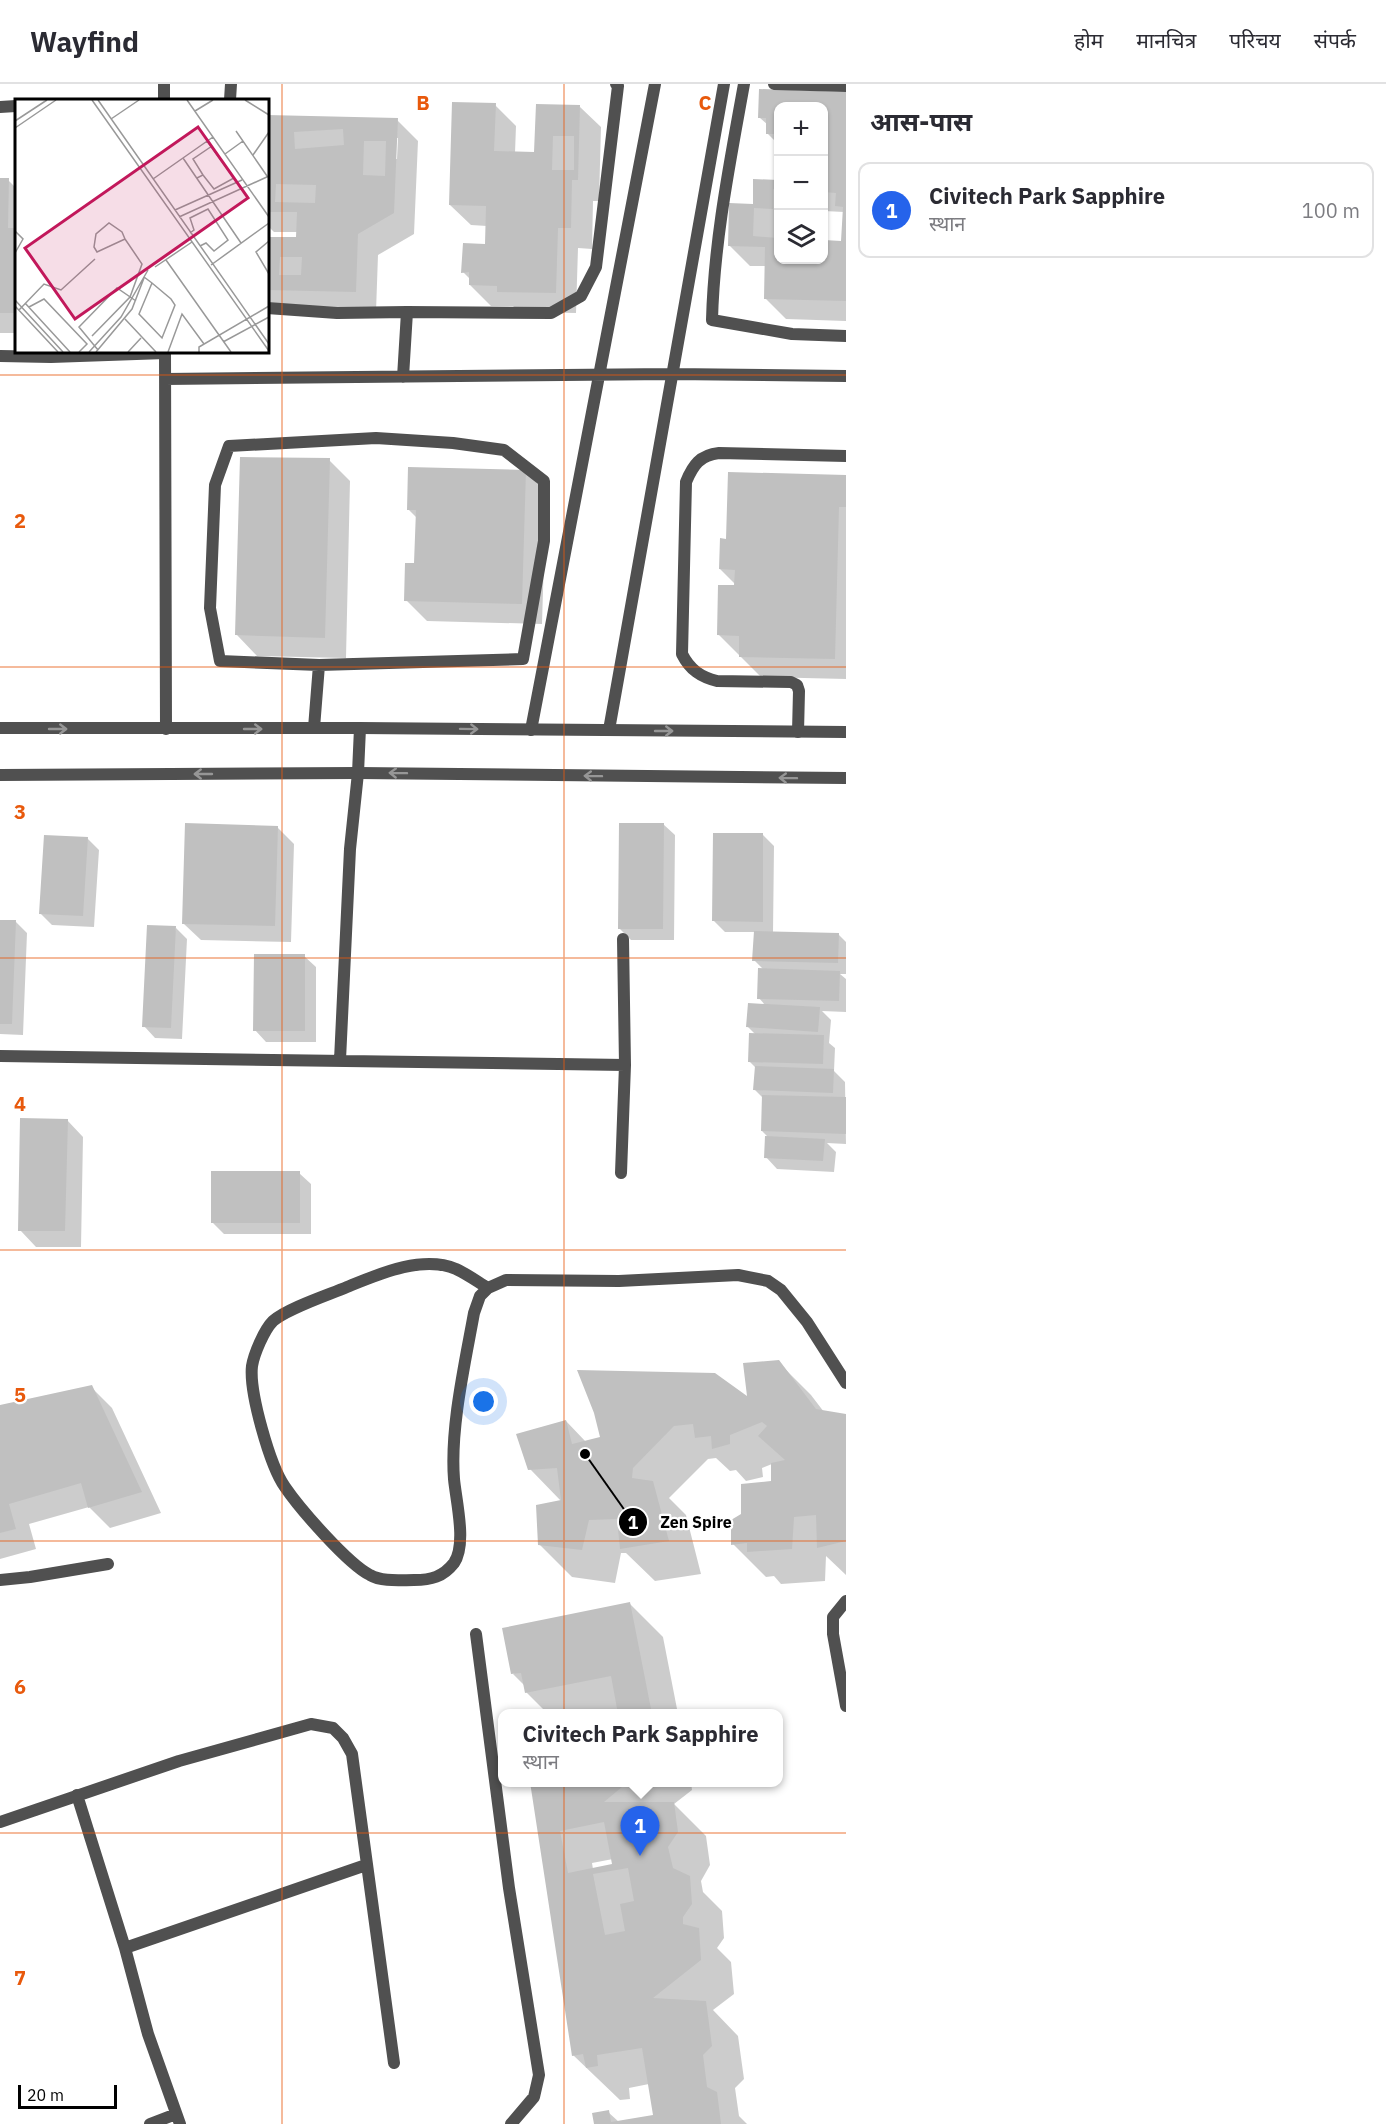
<!DOCTYPE html>
<html lang="hi">
<head>
<meta charset="utf-8">
<style>
	:root { --surface:#fff; --page:#f7f7f7; --text:#2b2b33; --muted:#7c7c81; --line:#e1e1e2; --accent:#2563eb }
	body { margin:0; font-family:"IBM Plex Sans","Noto Sans Devanagari",sans-serif; background:var(--page); color:var(--text) }
	.controls { position:absolute; right:18px; top:18px; display:grid; overflow:hidden; border-radius:12px; box-shadow:0 2px 4px #0004 }
	.controls button { width:54px; height:54px; display:grid; place-items:center; padding:0; border:0; border-bottom:2px solid var(--line); background:var(--surface); color:var(--text); font:30px sans-serif }
	.scale { position:absolute; left:18px; bottom:15px; width:99px; box-sizing:border-box; padding-left:6px; border:3px solid #000; border-top:0; font-size:16px; line-height:21px; white-space:nowrap; color:#000; -webkit-text-stroke:4px #fff; paint-order:stroke }
	.you { position:absolute; left:484px; top:1318px; width:21px; height:21px; margin:-15px; border:4px solid #fff; border-radius:50%; background:#1a73e8; box-shadow:0 0 0 9px #1a73e833 }
	.badge { display:grid; place-items:center; width:39px; height:39px; border-radius:50%; background:var(--accent); color:#fff; font-size:20px; font-weight:700 }
	.pin { position:absolute; translate:-50% -50px; filter:drop-shadow(0 2px 3px #0008) }
	.pin::after { content:''; position:absolute; top:32px; width:21px; height:18px; background:inherit; clip-path:polygon(0 0,100% 0,50% 100%) }
	.popup { position:absolute; left:498px; top:1625px; width:285px; height:78px; box-sizing:border-box; display:grid; place-content:center; border-radius:12px; background:var(--surface); filter:drop-shadow(0 2px 4px #0005); font-size:20px; white-space:nowrap; color:var(--muted) }
	.popup b { font-size:22px; color:var(--text) }
	.popup::after { content:''; position:absolute; left:50%; top:100%; margin-left:-12px; border:12px solid transparent; border-top-color:var(--surface) }
	.list { margin:0; padding:0; list-style:none }
	h2 { display:flex; justify-content:space-between; align-items:center; height:78px; margin:0; padding:0 24px; font-size:26px }
	h2 small { font-size:20px; font-weight:400; color:var(--muted) }
	.list li { display:grid; grid-template-columns:39px 1fr auto; gap:18px; align-items:center; box-sizing:border-box; height:96px; margin:0 12px 12px; padding:0 12px; border:2px solid var(--line); border-radius:12px }
	.list b { display:block; font-size:22px; white-space:nowrap }
	.list p { margin:0; font-size:20px; white-space:nowrap; color:var(--muted) }
	.list em { font-size:20px; font-style:normal; color:var(--muted) }
	.icon { flex:none; width:33px; height:33px; fill:none; stroke:currentColor; stroke-width:2; stroke-linecap:round; stroke-linejoin:round }
	.map { position:relative; flex:none; width:846px; height:2040px; overflow:hidden }
	header { display:flex; align-items:center; gap:36px; box-sizing:border-box; height:84px; padding:0 30px; background:var(--surface); border-bottom:2px solid var(--line) }
	header strong { font-size:28px }
	nav { display:flex; gap:33px; margin-inline-start:auto; font-size:21px }
	main { display:flex }
	aside { flex:1; background:var(--surface) }
	.map>svg:first-child { display:block }
</style>
</head>
<body>
<header>
<strong>Wayfind</strong>
<nav><a>होम</a><a>मानचित्र</a><a>परिचय</a><a>संपर्क</a></nav>
</header>
<main>
<div class="map">
<svg width="846" height="2040" viewBox="0 0 846 2040">
	<rect width="100%" height="100%" fill="#fff"/>
	<path fill="#0003" fill-rule="evenodd" d="M760,7L846,9V237L786,235L765,214L766,182H750L729,161L754,121L755,97H778V145H774V155H778V176H824V157L843,158L844,128L824,127V22H778V60L767,49L768,41L760,34Z
		M495,21L516,42L515,69L536,70L580,23L601,43L599,117H593L592,165L578,164L576,229L519,228L513,222H491L470,201L471,196L463,188L486,161L487,142L471,141L450,121Z
		M267,33L397,36L418,57L414,150L378,171L376,228L267,221V154L298,155V148H274L267,141ZM395,54H398L397,75H394Z
		M0,96H8L16,104V249H0Z
		M329,376L350,397L346,574L257,572L237,551Z
		M525,387L546,408L542,540L427,537L406,516L416,480L417,434L408,425Z
		M846,393V595L761,593L719,551L738,503L720,485Z
		M663,740L675,751L674,856H631L619,844Z
		M277,743L294,760L291,858L201,856L184,840Z
		M763,751L774,762L773,849L838,850L846,858V890H840L846,895V928L822,927L831,936L829,959L835,964L834,987L845,998L846,1060L827,1059L836,1068L834,1088L777,1085L766,1073L767,1052L762,1047L763,1014L755,1006L756,984L749,977L756,951L748,943L766,922L759,914L764,886L754,876L755,848H725L714,837Z
		M87,754L99,766L94,843L52,841L41,830Z
		M0,837L16,838L27,849L23,951L0,950Z
		M176,844L187,855L182,955L155,954L144,942Z
		M304,872L316,883V958H266L255,946Z
		M67,1036L83,1053L81,1163H36L20,1146Z
		M299,1089L311,1100V1150H224L213,1139Z
		M778,1278L811,1311L824,1328L846,1332V1491L826,1472L825,1497L781,1500L774,1492L766,1493L733,1460L742,1431L773,1399L772,1380L762,1384L763,1393L746,1397L736,1386L730,1387L716,1374L708,1375L669,1414L686,1431L701,1490L655,1497L626,1469H621L615,1499L572,1493L539,1460L562,1418L530,1385L566,1337L586,1358L749,1316Z
		M91,1303L112,1324L161,1429L110,1444L89,1423L29,1440L36,1465L0,1475V1323Z
		M630,1520L663,1553L678,1630H548L526,1608L525,1602L513,1590Z
		M532,1698H691L692,1706L674,1720L706,1752L710,1781L701,1797L703,1808L722,1827L724,1854L717,1864L731,1878L734,1910L713,1926L738,1952L744,1995L735,2004L739,2032L747,2040H596L608,2028L619,2038L654,2032L649,2000L629,2004L630,2015L620,2016L573,1971ZM613,1775L614,1781L593,1785L592,1779Z"/>
	<path fill="#c0c0c0" fill-rule="evenodd" d="M759,5L846,8V217L764,215L765,163L728,162L729,119L753,120V95L778,96V106L773,105V125L754,124L753,152L778,154V176H824V156L841,157L843,123L835,122L836,109L824,108V22H778V50H766V34H758Z
		M452,18L496,19L494,67L534,68L536,20L580,21L578,96H572L571,144H558L556,209L497,208V202L469,201V188L461,189L463,159L485,160L486,122L449,121ZM553,52H574V86H552Z
		M267,31L398,34L394,129L358,150L356,208L267,206V153H296L297,128H267ZM343,45L344,61L295,65L294,48ZM364,57H386L385,92L363,91ZM276,100L316,101L315,119L275,118ZM280,173H302L301,191H279Z
		M0,94H9L8,144H16V229H0Z
		M240,373L330,374L325,554L235,551Z
		M408,383L526,386L522,520L404,517L405,479H414L416,426H407Z
		M728,388L846,391V423H839L835,575L739,573V552L717,551L718,501H734L735,486L719,485L720,454L726,455Z
		M185,739L278,742L275,842L182,840Z
		M619,739H664L663,845H618Z
		M713,749H763V838L712,837Z
		M44,751L88,753L83,832L39,830Z
		M0,836H16L12,940H0Z
		M147,841L176,842L171,944L142,943Z
		M754,847L839,849L838,879L752,877Z
		M254,870H305V947H253Z
		M758,884L840,887L839,917L757,915Z
		M748,919L820,923L818,948L746,943Z
		M749,949L824,951L823,980L748,978Z
		M755,982L834,985L833,1009L753,1006Z
		M762,1011L846,1013V1050L761,1047Z
		M20,1034L68,1035L65,1147H18Z
		M765,1052L825,1055L823,1077L764,1074Z
		M211,1087H300V1139H211Z
		M779,1276L816,1325L846,1330V1457L817,1464L816,1431L794,1433L792,1465L747,1468V1459L731,1461V1436L741,1430V1400L771,1397V1379L785,1376L758,1352L767,1342L762,1338L730,1351V1360L712,1365L711,1352L695,1354L693,1340L674,1342L633,1384L632,1394L653,1397L669,1457L620,1465L617,1435L589,1436L582,1466L538,1461L536,1421L561,1416L557,1384L528,1386L516,1350L566,1336L572,1360L600,1353L594,1329L577,1286L715,1289L747,1312L743,1279Z
		M92,1301L142,1408L88,1424L81,1399L9,1420L16,1445L0,1449V1321Z
		M630,1518L652,1630H618L611,1592L525,1609L521,1589L511,1590L502,1544Z
		M530,1698H628L604,1718H674L678,1748L668,1763L673,1784L690,1792L692,1820L683,1833V1840L699,1844L701,1876L653,1914L706,1917L712,1962L703,1971L707,2003L717,2008L721,2040H594L592,2029L609,2026L611,2038L653,2031L642,1964L597,1971L598,1982L586,1984L583,1970L572,1972ZM604,1738L612,1780L568,1789L560,1747ZM628,1784L634,1817L620,1820L625,1847L605,1851L593,1790Z"/>
	<g fill="none" stroke-linecap="round" stroke-linejoin="round">
		<path stroke="#505050" stroke-width="12" d="M744,0C730,78 714,157 712,236L792,250L846,252
			M774,0L846,2
			M0,23L16,22
			M0,272L51,273L165,269
			M314,644L319,581L220,577L210,524L215,401L229,362L376,354L453,359L504,366L544,397V457L523,575L319,581
			M0,972L625,981
			M340,976L350,765L358,689
			M621,1089L625,981L623,855
			M0,1496L30,1493L108,1480
			M77,1711L125,1864L148,1950L180,2040
			M0,1738L179,1677L311,1640L333,1644L343,1654L352,1670L394,1979
			M125,1864L366,1781
			M150,2040L176,2030"/>
		<path stroke="#505050" stroke-width="12" d="M164,0V16
			M230,16L231,0
			M267,224L337,229L407,228L403,293
			M407,228L551,229L581,212L596,183L618,2L616,0
			M165,267L166,645
			M165,295L672,290L846,292
			M531,646L655,0
			M609,646L724,0
			M798,648L799,607L797,601L791,598L717,597C701,593 690,586 682,570L686,398C693,381 700,371 719,369L846,372
			M358,689L360,644
			M488,1204C478,1198 467,1190 456,1185C422,1171 379,1190 347,1203C328,1211 288,1224 273,1237C264,1246 254,1270 252,1282C249,1308 270,1382 285,1403C300,1425 348,1480 370,1491C382,1498 400,1496 414,1496C431,1496 443,1493 454,1479C467,1460 456,1417 454,1395C450,1344 465,1279 474,1229L480,1212L488,1204L506,1196L619,1197L738,1191L768,1197L781,1206L807,1238L846,1299
			M846,1517L833,1533V1550L846,1622
			M476,1550L509,1804L539,1991L534,2013L511,2040"/>
		<path stroke="#505050" stroke-width="12" d="M0,644H360L846,648
			M0,691L358,689L846,694"/>
	</g>
	<defs><path id="oneway-shaft" d="M-6 0H5M1.5-3L5.5 0L1.5 3" fill="none" stroke-width="1.6" stroke-linecap="round" stroke-linejoin="round" transform="scale(1.5)"/></defs>
	<g stroke="#969696">
		<use href="#oneway-shaft" transform="translate(58 645)"/>
		<use href="#oneway-shaft" transform="translate(253 645)"/>
		<use href="#oneway-shaft" transform="translate(469 645) rotate(1)"/>
		<use href="#oneway-shaft" transform="translate(664 647)"/>
		<use href="#oneway-shaft" transform="translate(398 689) rotate(-179)"/>
		<use href="#oneway-shaft" transform="translate(203 690) rotate(180)"/>
		<use href="#oneway-shaft" transform="translate(593 692) rotate(-179)"/>
		<use href="#oneway-shaft" transform="translate(788 694) rotate(-179)"/>
	</g>
	<path fill="none" stroke="#e8590c" stroke-width="1.5" stroke-opacity="0.55" d="M282,0V2040M564,0V2040M0,291H846M0,583H846M0,874H846M0,1166H846M0,1457H846M0,1749H846"/>
	<g transform="translate(15 15)">
		<rect width="254" height="254" fill="#fff"/>
		<path fill="none" stroke="#999" stroke-width="1.5" d="M77,1L254,252M83,1L254,245M172,1L254,118M230,1L254,16M180,12L198,1M96,20L124,1M0,22L32,1M0,29L41,1M221,32L252,77M210,55L228,42M238,56L254,33M168,59L226,144M188,76L199,90L219,79L192,42M182,79L188,76L178,60L197,47M138,80L198,38M160,111L227,81M164,118L254,77M0,132L8,140L0,154M175,134L179,131L175,119L193,110L213,141L199,152L191,144L185,147M254,142L241,153L254,175M151,161L216,253M196,166L254,124M140,168L177,143M129,178L137,184L156,200L160,206L147,239L124,215L137,184M0,201L48,253M10,204L55,253M0,207L43,253M14,208L29,200L72,245L64,253M4,211L29,185L46,191L80,160M110,220L141,253M77,237L115,198L127,165L110,140L82,153L79,148L81,135L94,124L107,133L110,140M208,243L254,218M83,251L64,228L102,189L121,202M74,253L106,218L133,171M81,253L117,210L129,179M113,253L126,239M153,253L167,215L189,245M184,253V248L254,207"/>
		<path fill="#c2185b" fill-opacity="0.15" stroke="#c2185b" stroke-width="3" d="M183,28L233,99L60,220L10,149Z"/>
		<rect width="254" height="254" fill="none" stroke="#000" stroke-width="3"/>
	</g>
	<g font-size="20" text-anchor="middle" font-weight="bold" fill="#e8590c" stroke="#fff" stroke-width="4.5" stroke-linejoin="round" paint-order="stroke">
		<text x="423" y="26">B</text>
		<text x="705" y="26">C</text>
		<text x="20" y="444">2</text>
		<text x="20" y="735">3</text>
		<text x="20" y="1027">4</text>
		<text x="20" y="1318">5</text>
		<text x="20" y="1610">6</text>
		<text x="20" y="1901">7</text>
	</g>
	<path fill="none" stroke="#000" stroke-width="2" d="M585 1370L633 1438"/>
	<g fill="#000" stroke="#fff" stroke-width="2">
		<circle cx="585" cy="1370" r="6"/>
		<circle cx="633" cy="1438" r="15"/>
	</g>
	<g font-size="18" text-anchor="middle" font-weight="bold" fill="#fff">
		<text x="633" y="1445">1</text>
	</g>
	<g font-size="16" text-anchor="middle" font-weight="bold" fill="#000" stroke="#fff" stroke-width="4.5" stroke-linejoin="round" paint-order="stroke">
		<text x="696" y="1444">Zen Spire</text>
	</g>
</svg>
<div class="controls">
<button>+</button>
<button>−</button>
<button><svg class="icon" aria-label="layers" viewBox="0 0 24 24"><path d="M12 4l9 5-9 5-9-5zM3 14l9 5 9-5"/></svg></button>
</div>
<div class="scale">20 m</div>
<div class="you"></div>
<div class="pin badge" style="left:640px;top:1772px">1</div>
<div class="popup"><b>Civitech Park Sapphire</b>स्थान</div>
</div>
<aside>
<h2>आस-पास<small></small></h2>
<ul class="list">
<li><span class="badge">1</span><div><b>Civitech Park Sapphire</b><p>स्थान</p></div><em>100 m</em></li>
</ul>
</aside>
</main>
</body>
</html>
